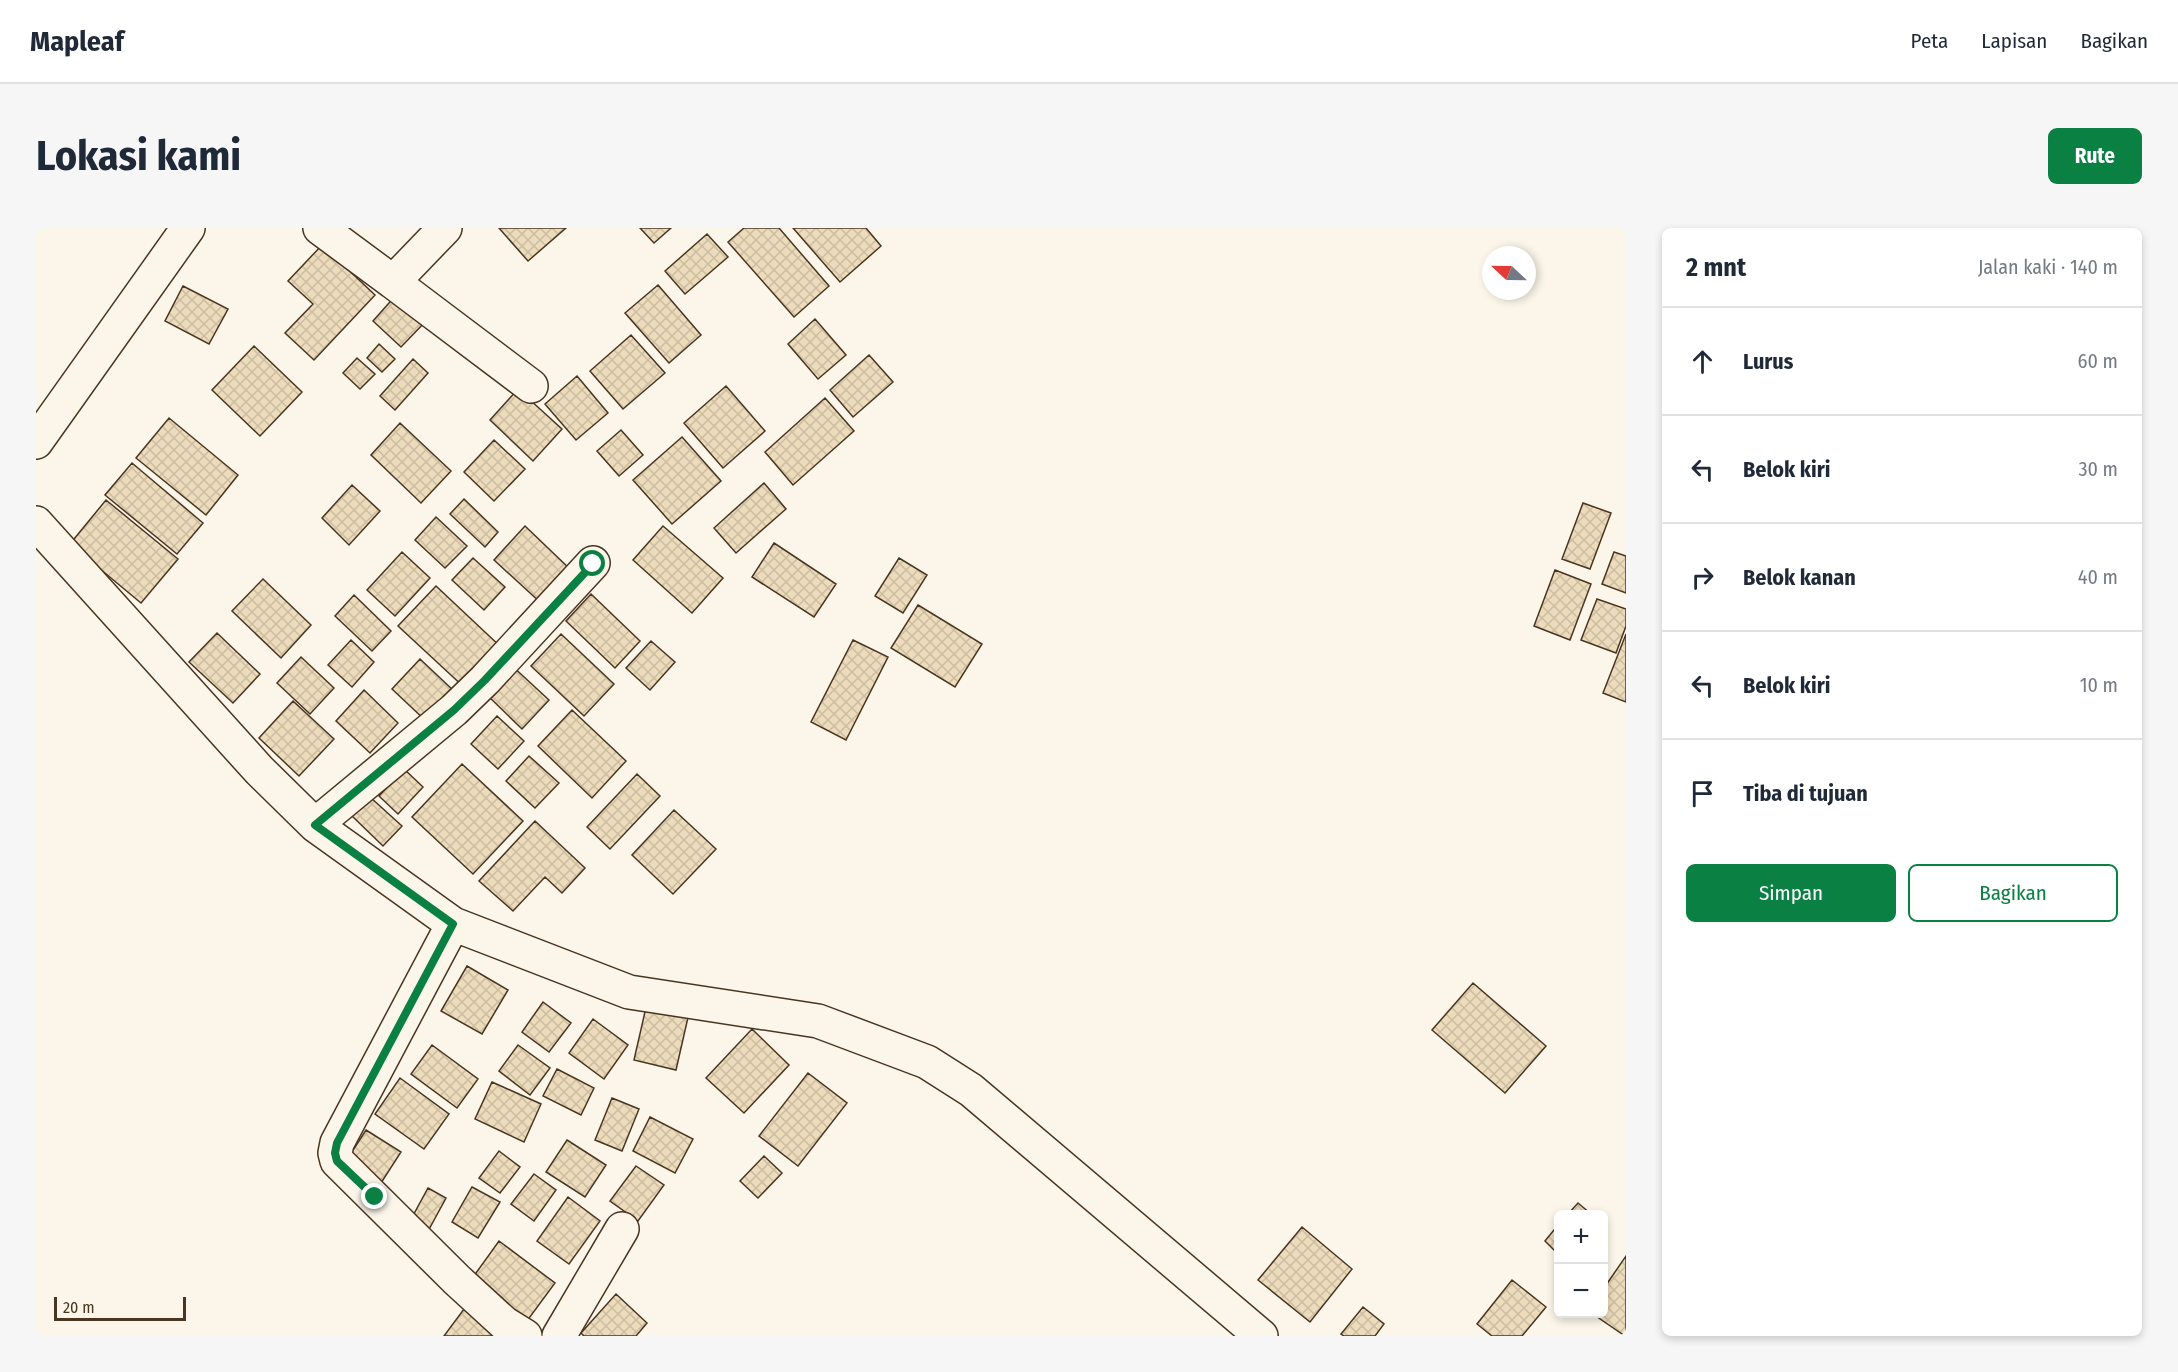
<!DOCTYPE html>
<html lang="id">
<head>
<meta charset="utf-8">
<style>
	:root { --surface:#fff; --page:#f6f6f7; --text:#1f2937; --muted:#747a83; --line:#e0e1e3; --accent:#0b8043 }
	body { margin:0; font-family:"Fira Sans Condensed",sans-serif; background:var(--page); color:var(--text) }
	.controls { position:absolute; right:18px; bottom:18px; display:grid; overflow:hidden; border-radius:9px; box-shadow:0 3px 9px #0003 }
	.controls button { width:54px; height:54px; display:grid; place-items:center; padding:0; border:0; border-bottom:2px solid var(--line); background:var(--surface); color:var(--text); font:30px sans-serif }
	.compass { position:absolute; left:1446px; top:18px; width:54px; height:54px; border-radius:50%; background:var(--surface); box-shadow:0 3px 9px #0003; rotate:292deg }
	.scale { position:absolute; left:18px; bottom:15px; width:132px; box-sizing:border-box; padding-left:6px; border:3px solid #4a3520; border-top:0; font-size:16px; line-height:21px; white-space:nowrap; color:#4a3520; -webkit-text-stroke:4px #fbf6e9; paint-order:stroke }
	.stop { position:absolute; width:18px; height:18px; margin:-14px; border:4px solid #0b8043; border-radius:50%; background:#fff }
	.stop.end { background:#0b8043; border-color:#fff; box-shadow:0 2px 6px #0008 }
	.list { margin:0; padding:0; list-style:none }
	h2 { display:flex; justify-content:space-between; align-items:center; height:78px; margin:0; padding:0 24px; font-size:26px }
	h2 small { font-size:20px; font-weight:400; color:var(--muted) }
	.list li { display:grid; grid-template-columns:39px 1fr auto; gap:18px; align-items:center; box-sizing:border-box; height:108px; padding:0 24px; border-top:2px solid var(--line) }
	.list b { display:block; font-size:22px; white-space:nowrap }
	.list em { font-size:20px; font-style:normal; color:var(--muted) }
	.actions { display:flex; gap:12px; padding:18px 24px }
	.actions a { flex:1; padding:14px 0; border:2px solid var(--accent); border-radius:9px; text-align:center; font-size:21px; color:var(--accent) }
	.actions .main { background:var(--accent); color:#fff }
	.icon { flex:none; width:33px; height:33px; fill:none; stroke:currentColor; stroke-width:2; stroke-linecap:round; stroke-linejoin:round }
	.map { position:relative; flex:none; width:1590px; height:1108px; overflow:hidden; border-radius:9px }
	header { display:flex; align-items:center; gap:36px; box-sizing:border-box; height:84px; padding:0 30px; background:var(--surface); border-bottom:2px solid var(--line) }
	header strong { font-size:28px }
	nav { display:flex; gap:33px; margin-inline-start:auto; font-size:21px }
	.intro { display:flex; align-items:center; justify-content:space-between; box-sizing:border-box; height:144px; padding:0 36px }
	h1 { margin:0; font-size:42px }
	.button { padding:15px 27px; border-radius:9px; background:var(--accent); color:#fff; font-size:21px; font-weight:700 }
	main { display:flex; gap:36px; padding:0 36px }
	aside { flex:1; background:var(--surface); border-radius:9px; box-shadow:0 3px 9px #0003 }
	.map>svg:first-child { display:block }
</style>
</head>
<body>
<header>
<strong>Mapleaf</strong>
<nav><a>Peta</a><a>Lapisan</a><a>Bagikan</a></nav>
</header>
<div class="intro"><h1>Lokasi kami</h1><a class="button">Rute</a></div>
<main>
<div class="map">
<svg width="1590" height="1108" viewBox="0 0 1590 1108">
	<defs>
		<pattern id="building-cross-hatch" width="8" height="8" patternUnits="userSpaceOnUse" patternTransform="scale(1.5)"><rect width="8" height="8" fill="#ecdcbc"/><path d="M0 0l8 8M0 8l8-8" fill="none" stroke="#ccbda1"/></pattern>
	</defs>
	<rect width="100%" height="100%" fill="#fbf6e9"/>
	<path fill="url(#building-cross-hatch)" stroke="#4a3520" stroke-width="1.5" d="M463,0H530L492,33Z
		M604,0H635L618,15Z
		M708,0H743L793,58L758,89L692,14Z
		M757,0H830L845,18L804,54Z
		M671,6L692,29L649,66L629,43Z
		M286,17L339,67L278,132L249,105L277,76L252,53Z
		M622,57L665,107L633,135L589,85Z
		M147,58L192,81L173,116L129,93Z
		M361,66L390,93L365,119L337,93Z
		M779,91L810,127L782,151L752,116Z
		M595,107L629,145L587,181L554,143Z
		M343,116L359,131L346,144L331,130Z
		M218,118L266,164L224,208L176,162Z
		M833,127L857,154L817,189L794,162Z
		M321,130L339,146L324,161L307,145Z
		M377,131L392,145L359,182L344,168Z
		M541,148L572,185L540,212L509,176Z
		M690,158L729,203L687,240L648,195Z
		M482,161L526,201L497,233L454,192Z
		M789,170L818,203L757,257L729,224Z
		M133,190L202,247L170,287L100,230Z
		M364,195L415,243L385,275L335,227Z
		M585,202L607,227L583,248L561,223Z
		M646,209L685,253L636,296L597,252Z
		M458,212L489,241L458,273L428,244Z
		M96,235L167,295L141,326L69,267Z
		M728,255L750,281L700,325L678,300Z
		M316,257L344,283L313,317L286,290Z
		M428,271L462,304L449,319L414,286Z
		M70,272L142,331L105,375L34,316Z
		M1547,275L1575,285L1554,341L1526,331Z
		M400,289L431,318L409,340L379,312Z
		M489,298L536,343L506,376L458,332Z
		M627,298L687,350L656,385L597,332Z
		M738,315L800,356L778,389L716,349Z
		M366,324L394,350L359,388L331,362Z
		M1578,324L1590,328V365L1566,356Z
		M437,330L469,359L448,382L416,352Z
		M863,330L891,347L867,385L839,368Z
		M1519,342L1555,356L1534,412L1498,398Z
		M227,351L275,397L245,430L196,383Z
		M400,358L467,421L430,461L362,398Z
		M555,366L604,413L579,440L530,393Z
		M318,367L355,403L336,423L299,388Z
		M1561,371L1590,381V398L1580,425L1545,412Z
		M882,377L946,416L919,459L855,420Z
		M181,405L224,446L197,475L153,434Z
		M525,406L578,456L548,488L495,438Z
		M1590,406V474L1567,465Z
		M315,412L338,434L316,459L292,437Z
		M817,412L852,429L810,512L775,494Z
		M615,413L639,434L614,462L590,440Z
		M265,429L298,460L274,486L241,455Z
		M384,431L419,464L391,494L356,461Z
		M474,436L513,472L486,501L448,464Z
		M328,462L362,495L334,525L300,493Z
		M257,473L298,511L263,548L223,510Z
		M536,482L590,533L556,570L502,518Z
		M461,488L488,513L462,541L435,516Z
		M493,528L523,555L499,580L470,553Z
		M426,536L487,593L437,646L376,589Z
		M368,541L387,559L362,586L343,568Z
		M601,546L624,568L574,621L551,599Z
		M334,569L366,598L347,618L316,588Z
		M638,582L680,621L637,666L596,627Z
		M499,593L549,640L526,665L509,649L477,683L443,653Z
		M431,738L472,762L446,806L405,783Z
		M1437,755L1510,818L1469,865L1396,802Z
		M507,774L535,795L513,824L486,804Z
		M611,775L653,785L640,842L598,832Z
		M557,791L592,817L568,851L533,825Z
		M716,801L753,837L708,885L670,850Z
		M396,817L442,851L421,880L375,846Z
		M482,817L514,840L494,867L463,843Z
		M521,841L558,860L545,887L507,868Z
		M772,845L811,875L762,938L723,908Z
		M364,850L413,886L388,921L339,886Z
		M456,854L505,876L488,914L439,891Z
		M576,870L603,881L586,923L559,912Z
		M614,889L657,911L639,945L597,923Z
		M330,902L365,924L345,955L310,933Z
		M531,912L570,937L549,969L510,944Z
		M463,923L484,939L464,965L443,950Z
		M728,928L746,945L722,970L704,953Z
		M600,938L628,957L602,993L574,973Z
		M498,946L520,962L498,993L475,976Z
		M436,959L464,974L442,1010L416,994Z
		M392,960L410,970L391,1005L373,995Z
		M532,969L564,993L533,1036L501,1013Z
		M1542,975L1555,986H1532Z
		M1522,997V1026L1509,1013Z
		M1266,999L1316,1041L1274,1094L1222,1052Z
		M463,1013L519,1055L491,1093L435,1052Z
		M1590,1028V1108H1589L1557,1086H1568V1060Z
		M1476,1052L1510,1079L1486,1108H1456L1441,1096Z
		M580,1066L611,1095L600,1108H548L545,1105Z
		M431,1077L461,1100L455,1108H408Z
		M1327,1079L1348,1096L1339,1108H1308L1305,1106Z"/>
	<g fill="none" stroke-linecap="round" stroke-linejoin="round">
		<g stroke="#4a3520" stroke-width="36">
			<path id="minor" d="M284,0L357,54L409,0
				M357,54L495,158
				M0,214L152,0
				M0,295L223,542L279,597L417,696L593,764L782,793L891,834L935,862L1225,1108
				M279,597L418,482L449,452L557,335
				M417,696L301,915L299,925L301,933L421,1052L468,1095L489,1108
				M523,1108L586,1001"/>
		</g>
		<use href="#minor" stroke="#fbf6e9" stroke-width="33"/>
	</g>
	<g fill="none" stroke-linecap="round" stroke-linejoin="round">
		<path stroke="#0b8043" stroke-width="8" d="M339,969L301,933L299,925L301,915L417,696L279,597L418,482L449,452L557,336"/>
	</g>
</svg>
<div class="controls">
<button>+</button>
<button>−</button>
</div>
<svg class="compass" viewBox="-18 -18 36 36"><path d="M0-13l5 13h-10z" fill="#e53935"/><path d="M0 13l5-13h-10z" fill="#747a83"/></svg>
<div class="scale">20 m</div>
<div class="stop" style="left:557px;top:336px"></div>
<div class="stop end" style="left:339px;top:969px"></div>
</div>
<aside>
<h2>2 mnt<small>Jalan kaki · 140 m</small></h2>
<ul class="list">
<li><svg class="icon" aria-label="ahead" viewBox="0 0 24 24"><path d="M12 20V5M6 11l6-6 6 6"/></svg><div><b>Lurus</b></div><em>60 m</em></li>
<li><svg class="icon" aria-label="left" viewBox="0 0 24 24"><path d="M17 20v-9H6M10 6l-5 5 5 5"/></svg><div><b>Belok kiri</b></div><em>30 m</em></li>
<li><svg class="icon" aria-label="right" viewBox="0 0 24 24"><path d="M7 20v-9h11M14 6l5 5-5 5"/></svg><div><b>Belok kanan</b></div><em>40 m</em></li>
<li><svg class="icon" aria-label="left" viewBox="0 0 24 24"><path d="M17 20v-9H6M10 6l-5 5 5 5"/></svg><div><b>Belok kiri</b></div><em>10 m</em></li>
<li><svg class="icon" aria-label="arrive" viewBox="0 0 24 24"><path d="M6 21V4h12l-3 4 3 4H6"/></svg><div><b>Tiba di tujuan</b></div></li>
</ul>
<div class="actions"><a class="main">Simpan</a><a>Bagikan</a></div>
</aside>
</main>
</body>
</html>
